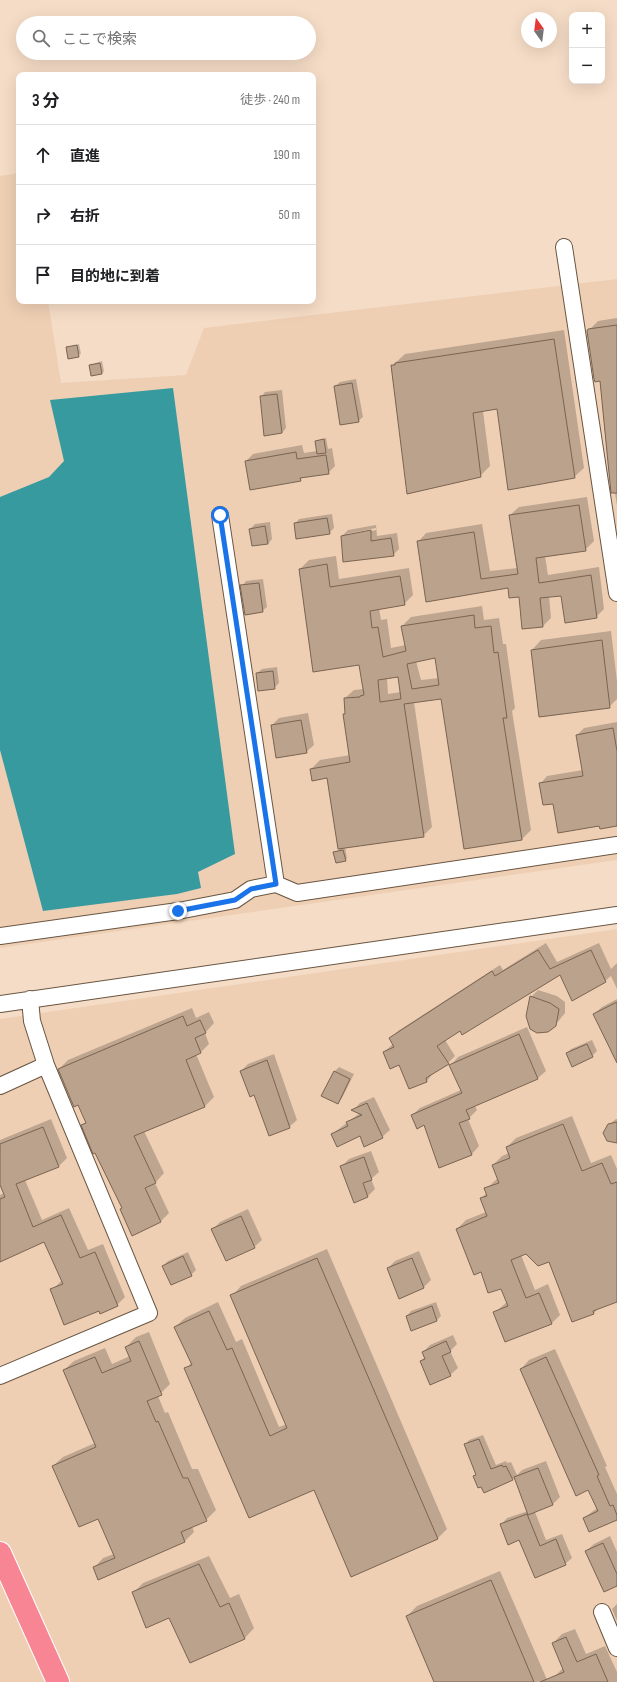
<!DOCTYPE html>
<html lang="ja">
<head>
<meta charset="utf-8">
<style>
	:root { --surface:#fff; --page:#f6f6f6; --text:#202124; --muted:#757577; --line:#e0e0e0 }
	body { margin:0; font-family:"Sofia Sans Condensed","Noto Sans JP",sans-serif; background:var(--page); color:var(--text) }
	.controls { position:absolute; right:12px; top:12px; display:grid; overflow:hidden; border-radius:8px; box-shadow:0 4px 16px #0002 }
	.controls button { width:36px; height:36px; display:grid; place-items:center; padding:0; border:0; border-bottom:1px solid var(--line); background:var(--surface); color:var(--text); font:20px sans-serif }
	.compass { position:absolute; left:521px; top:12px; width:36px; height:36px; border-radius:50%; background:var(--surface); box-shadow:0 4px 16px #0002; rotate:346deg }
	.stop { position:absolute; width:12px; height:12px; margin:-9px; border:3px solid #1a73e8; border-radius:50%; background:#fff }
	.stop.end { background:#1a73e8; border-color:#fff; box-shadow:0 1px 4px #0008 }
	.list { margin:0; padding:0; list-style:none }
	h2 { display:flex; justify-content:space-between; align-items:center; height:52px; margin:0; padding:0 16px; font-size:17px }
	h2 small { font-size:13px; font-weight:400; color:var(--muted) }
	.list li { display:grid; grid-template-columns:26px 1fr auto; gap:12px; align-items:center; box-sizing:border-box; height:60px; padding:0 16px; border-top:1px solid var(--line) }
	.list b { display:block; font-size:15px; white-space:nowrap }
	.list em { font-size:13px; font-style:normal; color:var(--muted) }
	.icon { flex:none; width:22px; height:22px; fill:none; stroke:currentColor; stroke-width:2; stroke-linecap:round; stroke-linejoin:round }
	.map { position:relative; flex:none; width:617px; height:1682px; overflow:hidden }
	.search { position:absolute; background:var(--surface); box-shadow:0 4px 16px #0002; left:16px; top:16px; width:300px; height:44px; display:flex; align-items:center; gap:10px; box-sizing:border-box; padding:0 14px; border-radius:22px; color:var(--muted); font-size:15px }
	.panel { position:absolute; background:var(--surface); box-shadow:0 4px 16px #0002; left:16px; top:72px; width:300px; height:232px; border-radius:8px }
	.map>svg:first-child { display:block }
</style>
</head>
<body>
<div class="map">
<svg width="617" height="1682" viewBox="0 0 617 1682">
	<rect width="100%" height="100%" fill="#f5dcc6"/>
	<path fill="#eecfb4" d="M19,173V301H48L61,383L186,375L204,328L617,279V860L0,948V176Z
		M617,929V1682H0V1019Z"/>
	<path fill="#379a9f" d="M173,388L235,854L198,872L201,888L177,894L43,911L0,750V497L49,477L64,461L50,400Z"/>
	<path fill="#0003" fill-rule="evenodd" d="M617,318V506L613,480L610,481L608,465L600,380L589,330L598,321Z
		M564,330L584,468L574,477L498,408L483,411L490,466L480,476L392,366L405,354Z
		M79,344L81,354L69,358L68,348Z
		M102,361L104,371L102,374L90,365Z
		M356,379L363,417L358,421L335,386L340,382Z
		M282,390L286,428L282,433L261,397L265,392Z
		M326,438L328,449L332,448L335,466L328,473L304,476L300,480L246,461L253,454L302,445L304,453L317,451L316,441Z
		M587,497L594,541L585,550L545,556L548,575L599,567L604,609L596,617L562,594L549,596L551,618L543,626L520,596L509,587L427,601L418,542L426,533L482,524L490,571L518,568L510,515L519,507Z
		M332,514L334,528L329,533L295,524L299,519Z
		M270,522L272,539L268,544L250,529L255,524Z
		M376,525L377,536L397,533L399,549L393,555L342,536L348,530ZM376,528V530L347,536V534Z
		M336,556L339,579L409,568L413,595L404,604L379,608L381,620L387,619L391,648L406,645L402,626L411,617L482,606L484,620L499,618L503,644H506L515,708L512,711L531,830L522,839L464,848L442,698L414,702L432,827L423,836L345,847L347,858L345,860L335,852L339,850L327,777L311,769L320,760L350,755L344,715L346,712L345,698L354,690L364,689L360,664L300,569L309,560ZM436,657L439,678L421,680L416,661ZM398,676L401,692L388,694L387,678Z
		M263,579L267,607L262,611L242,586L246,581Z
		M611,631L617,681V699L609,707L540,716L532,650L541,640Z
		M277,667L279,683L274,688L257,673L262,669Z
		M308,713L314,745L306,752L272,725L279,718Z
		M617,722V825H600L554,802L540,784L547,776L583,770L577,735L584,728Z
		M546,943L557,962L599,943L611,969L617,963V989L611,976L605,981L561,974L445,1040L455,1056L448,1063L434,1072L427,1081L409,1087L400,1064L384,1052L393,1044L390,1039L398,1031L500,965L503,970Z
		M538,990L557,996L565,1002V1013L552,1029L531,997Z
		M617,999V1058L594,1014L602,1007Z
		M192,1008L196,1018L209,1012L214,1023L205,1033L209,1044L201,1052L196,1054L214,1097L205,1106L144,1131L164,1173L155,1183L169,1213L160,1222L123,1208L82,1125L86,1122L79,1104L59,1069L68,1060Z
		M527,1027L546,1071L538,1078L475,1106L477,1110L468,1119L479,1146L472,1154L440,1167L425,1124L412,1115L420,1108L461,1090L451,1065L458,1057Z
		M592,1040L597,1051L592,1056L567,1053L571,1049Z
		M274,1054L297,1120L289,1127L254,1094L241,1071L248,1064Z
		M339,1067L354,1074L342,1098L338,1103L334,1072Z
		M374,1097L390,1130L382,1137L332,1134L360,1113L353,1110L360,1103Z
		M572,1116L591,1163L611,1155L617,1169V1301L599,1308L594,1313L549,1260L526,1253L521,1255L535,1290L548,1284L560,1315L551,1324L494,1313L507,1302L502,1287L481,1271L457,1229L466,1220L486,1212L481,1198L487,1193L486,1189L498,1178L493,1165L502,1156L509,1153L507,1147L516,1138Z
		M51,1119L67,1158L59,1166L25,1180L42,1220L69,1208L88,1250L103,1244L125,1297L117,1305L100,1309L52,1290L62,1280L45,1241L0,1261V1195L4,1193L0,1182V1140Z
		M616,1119H617V1140L605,1136L606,1127Z
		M371,1151L379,1172L371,1179L375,1189L368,1196L355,1201L341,1167L349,1159Z
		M248,1209L262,1240L254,1247L213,1229L220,1222Z
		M327,1249L447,1529L437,1539L314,1488L186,1369L191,1363L175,1327L185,1318L218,1302L236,1342L242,1339L279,1427L287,1424L232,1296L241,1286Z
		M419,1251L431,1280L424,1287L400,1297L388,1268L395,1261Z
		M188,1252L196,1270L191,1275L163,1266L168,1261Z
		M436,1302L441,1316L437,1320L407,1316L411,1311Z
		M149,1332L170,1384L158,1396L165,1413L168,1412L192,1469H198L216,1510L206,1520L192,1526L194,1532L185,1541L94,1568L103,1558L114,1554L98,1517L53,1466L63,1457L95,1443L64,1370L74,1361L105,1348L112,1364L130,1356L126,1347L136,1337Z
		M453,1335L457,1344L450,1351L458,1368L450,1375L421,1361L425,1357L423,1352L430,1345Z
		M555,1349L607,1466L605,1467L617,1494V1519L584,1518L597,1508L589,1489L521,1369L529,1360Z
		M483,1435L496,1465L506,1461L507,1463L511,1462L517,1475L522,1470L546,1461L560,1497L553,1504L535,1512L546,1540L562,1534L572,1558L565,1564L520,1539L501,1525L507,1518L528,1511L515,1477L512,1480L474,1476L476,1474L465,1445L469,1440Z
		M610,1536L617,1552V1585L586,1551L594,1544Z
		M209,1556L230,1598L239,1594L254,1628L245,1638L190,1662L170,1616L133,1593L143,1583Z
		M500,1571L548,1682H436L407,1616L417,1606Z
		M617,1604V1621L612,1609Z
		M575,1629L586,1654L605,1646L617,1672V1682H557L555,1676L564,1667L553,1643L562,1634Z"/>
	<path fill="#baa28d" stroke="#7a6451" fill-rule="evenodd" d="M617,325V493H611L600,381L595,382L594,379L587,331L588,329Z
		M554,339L575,478L508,490L497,409L473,413L481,477L407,494L391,365H395V363Z
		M77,345L79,357L68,359L66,347Z
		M100,363L102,374L91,376L89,365Z
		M352,383L359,422L340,425L334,386Z
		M277,394L282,433L264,436L260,396Z
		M324,439L326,453L317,454L315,441Z
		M296,452L297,459L326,455L329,474L300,478L301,481L250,490L245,461Z
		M579,505L586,551L536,558L539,583L591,575L597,618L565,623L561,596L540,598L543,627L522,629L519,597L509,598L508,588L426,602L417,541L474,532L481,579L518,574L509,515Z
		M327,518L330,534L296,539L294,523Z
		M265,526L268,544L252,546L249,529Z
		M371,530V541L391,538L394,556L343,562L341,536Z
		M327,564L330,587L400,576L405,605L370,611L372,628L378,627L383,657L406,651L401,626L474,615L475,628L491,626L494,653L498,652L507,718H503L522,840L464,849L441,699L404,704L424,837L338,849L327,778L312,781L310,769L350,762L343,714H345L344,698L360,697V696L364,695L359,665L313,672L299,569ZM435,658L439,685L412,689L407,664ZM398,677L401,699L380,702L378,680Z
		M259,583L263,612L245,615L240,585Z
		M602,640L610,708L539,717L531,650Z
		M273,671L275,689L258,691L256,673Z
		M301,720L307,753L276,758L271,725Z
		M613,728L617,751V826L600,829L599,826L558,833L553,804L543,805L539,783L583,776L576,735Z
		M343,850L346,861L336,863L333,852Z
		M538,950L550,969L591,950L606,982L572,1001L560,975L462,1035L460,1031L437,1046L449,1064L426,1078L427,1082L409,1089L399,1065L390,1069L383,1052L394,1047L389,1038L492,971L495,976Z
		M530,996L550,1003L559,1009L556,1026L548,1032L537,1033L530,1029L526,1016Z
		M617,1002V1063L593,1014Z
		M183,1016L187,1026L200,1020L206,1033L195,1038L201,1053L186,1060L205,1107L134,1136L156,1183L145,1188L161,1222L132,1236L120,1209L122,1208L95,1153L93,1154L81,1125L86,1123L78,1105L74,1107L58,1069Z
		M519,1034L538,1079L466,1110L470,1119L459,1123L472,1155L439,1168L424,1125L417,1129L411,1115L462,1093L449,1065Z
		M587,1044L593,1057L572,1067L566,1053Z
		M267,1060L290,1128L269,1136L254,1095L250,1097L240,1071Z
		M334,1071L350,1079L338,1104L321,1096Z
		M367,1103L383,1138L364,1147L360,1136L337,1147L331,1134L348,1126L346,1122L362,1115L351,1110Z
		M617,1122V1143L607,1141L603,1133L608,1124Z
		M563,1124L582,1171L602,1163L611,1184L617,1182V1302L593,1311L594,1314L572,1322L549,1262L538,1266L526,1254L511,1260L526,1298L539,1293L552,1324L505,1342L493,1312L508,1306L501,1289L488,1293L481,1272L474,1275L456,1229L487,1216L480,1198L487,1196L484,1188L499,1183L492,1165L510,1158L506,1147Z
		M43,1127L59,1167L16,1184L33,1227L61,1215L80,1258L95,1252L118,1306L100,1314L99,1311L64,1325L50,1289L63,1284L44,1242L0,1262V1199L5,1197L0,1185V1144Z
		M364,1157L372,1180L363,1183L368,1197L354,1203L340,1166Z
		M241,1216L255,1248L226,1261L211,1229Z
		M183,1256L192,1276L171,1285L162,1266Z
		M317,1258L438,1539L351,1577L314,1490L249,1518L184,1368L192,1365L174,1327L209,1311L227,1350L232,1348L270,1436L287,1428L230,1295Z
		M412,1258L424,1288L399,1299L387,1268Z
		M432,1306L437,1321L411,1331L406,1316Z
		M139,1341L162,1395L147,1401L156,1422L158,1421L183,1478H188L207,1521L181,1532L185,1542L98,1580L93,1567L115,1558L98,1519L79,1527L52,1466L96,1447L63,1370L95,1357L102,1373L131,1361L125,1347Z
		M446,1341L451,1352L442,1356L451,1376L430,1385L420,1361L425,1359L422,1352Z
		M546,1357L599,1475L597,1476L610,1506L613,1505L617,1515V1520L589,1532L583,1518L598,1511L588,1490L576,1496L520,1369Z
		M479,1439L491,1469L502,1465L503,1467L506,1466L513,1480L484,1493L481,1487L478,1488L473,1476L476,1475L464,1444Z
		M538,1468L553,1505L528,1515L514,1477Z
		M527,1514L540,1546L556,1539L566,1565L535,1578L519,1540L508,1545L500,1524Z
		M603,1543L617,1574V1586L604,1592L585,1551Z
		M199,1564L220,1607L229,1603L245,1639L190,1663L169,1618L146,1628L132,1592Z
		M491,1580L534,1682H434L406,1616Z
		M566,1637L577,1662L596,1654L608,1682H540L564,1672L552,1643Z"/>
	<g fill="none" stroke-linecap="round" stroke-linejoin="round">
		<g stroke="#695541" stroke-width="18">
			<path id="minor" d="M564,247L617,593
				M220,515L276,884
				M0,936L178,911L235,900L251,889L276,884L297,893L617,845
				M0,1004L617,915
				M0,1086L46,1065
				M0,1376L149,1313L46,1065L32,1021L30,999
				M602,1612L617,1648"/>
		</g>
		<g stroke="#fff" stroke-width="24">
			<path id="highway" d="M0,1553L58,1682"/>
		</g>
		<use href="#minor" stroke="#fff" stroke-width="16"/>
		<use href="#highway" stroke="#f88593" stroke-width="22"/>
	</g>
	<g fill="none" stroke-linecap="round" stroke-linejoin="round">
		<path stroke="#1a73e8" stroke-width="5" d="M178,911L235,900L251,889L276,884L220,515"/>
	</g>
</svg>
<div class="controls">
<button>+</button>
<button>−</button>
</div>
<svg class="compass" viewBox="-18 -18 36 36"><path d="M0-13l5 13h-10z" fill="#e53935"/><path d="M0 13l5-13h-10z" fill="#757577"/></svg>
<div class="stop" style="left:220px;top:515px"></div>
<div class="stop end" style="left:178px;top:911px"></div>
<div class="search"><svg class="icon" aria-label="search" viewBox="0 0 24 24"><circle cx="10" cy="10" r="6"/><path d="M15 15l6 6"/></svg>ここで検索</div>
<section class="panel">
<h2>3 分<small>徒歩 · 240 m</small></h2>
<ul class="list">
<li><svg class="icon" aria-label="ahead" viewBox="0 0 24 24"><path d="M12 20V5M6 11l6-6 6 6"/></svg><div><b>直進</b></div><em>190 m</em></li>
<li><svg class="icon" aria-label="right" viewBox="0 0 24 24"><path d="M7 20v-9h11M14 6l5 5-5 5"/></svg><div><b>右折</b></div><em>50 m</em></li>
<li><svg class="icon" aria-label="arrive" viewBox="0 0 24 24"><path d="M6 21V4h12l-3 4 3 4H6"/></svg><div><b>目的地に到着</b></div></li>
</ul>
</section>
</div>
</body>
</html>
